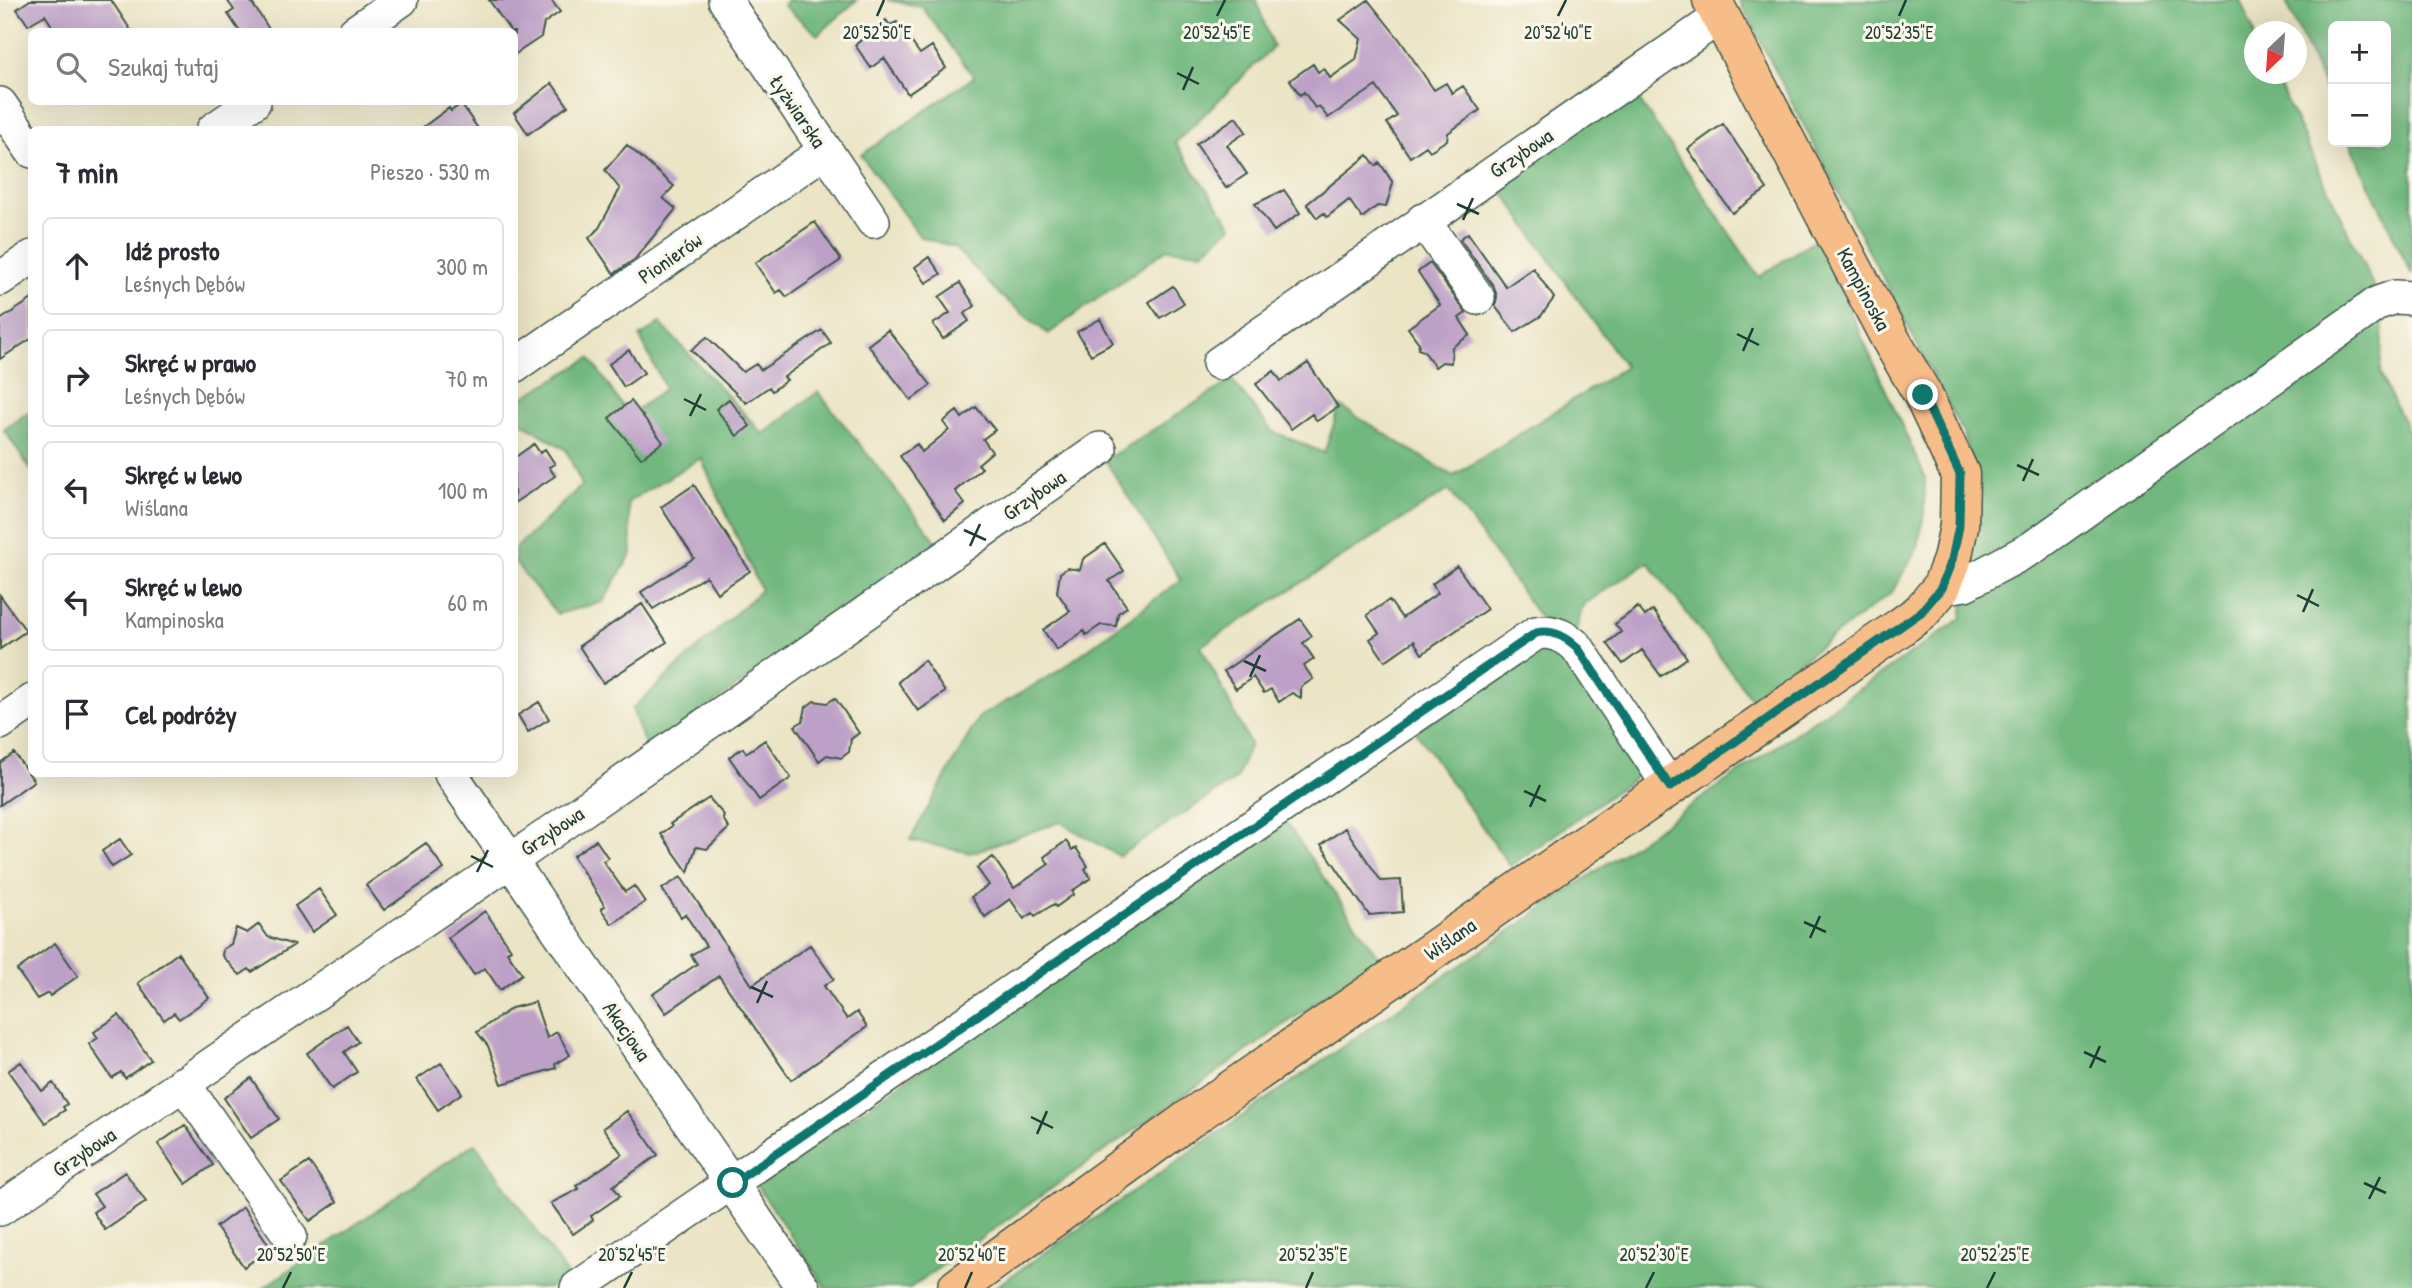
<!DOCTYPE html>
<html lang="pl">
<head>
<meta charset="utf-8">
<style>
	:root { --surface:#fff; --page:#f2f2f3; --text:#2b2b33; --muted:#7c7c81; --line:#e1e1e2 }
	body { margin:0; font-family:"Patrick Hand",sans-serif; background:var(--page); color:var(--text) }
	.controls { position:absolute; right:21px; top:21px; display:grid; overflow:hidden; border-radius:10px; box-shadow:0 7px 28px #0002 }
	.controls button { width:63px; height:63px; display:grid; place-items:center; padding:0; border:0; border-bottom:2px solid var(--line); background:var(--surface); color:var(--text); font:35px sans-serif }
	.compass { position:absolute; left:2244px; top:21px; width:63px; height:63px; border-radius:50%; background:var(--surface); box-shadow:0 7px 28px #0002; rotate:205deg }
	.stop { position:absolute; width:21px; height:21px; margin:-16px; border:5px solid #0f766e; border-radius:50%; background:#fff }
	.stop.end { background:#0f766e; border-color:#fff; box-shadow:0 2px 7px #0008 }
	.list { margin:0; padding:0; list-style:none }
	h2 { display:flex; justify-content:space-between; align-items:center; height:91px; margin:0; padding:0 28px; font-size:30px }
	h2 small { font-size:23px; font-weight:400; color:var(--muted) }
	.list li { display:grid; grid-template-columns:46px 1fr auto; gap:21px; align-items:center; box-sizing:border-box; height:98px; margin:0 14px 14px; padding:0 14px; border:2px solid var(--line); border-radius:10px }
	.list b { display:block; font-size:26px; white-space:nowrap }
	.list p { margin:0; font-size:23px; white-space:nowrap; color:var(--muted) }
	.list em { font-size:23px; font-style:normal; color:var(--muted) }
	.icon { flex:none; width:38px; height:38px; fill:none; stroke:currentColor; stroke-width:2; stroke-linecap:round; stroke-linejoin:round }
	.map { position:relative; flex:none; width:2412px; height:1288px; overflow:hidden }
	.search { position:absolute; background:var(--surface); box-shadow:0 7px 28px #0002; left:28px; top:28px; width:490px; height:77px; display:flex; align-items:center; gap:18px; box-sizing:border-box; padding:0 24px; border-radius:10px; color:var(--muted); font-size:26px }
	.panel { position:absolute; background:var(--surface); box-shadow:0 7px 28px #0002; left:28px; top:126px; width:490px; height:651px; border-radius:10px }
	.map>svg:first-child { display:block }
</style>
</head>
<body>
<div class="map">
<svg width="2412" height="1288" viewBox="0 0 2412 1288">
	<rect width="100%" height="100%" fill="#fbf7ec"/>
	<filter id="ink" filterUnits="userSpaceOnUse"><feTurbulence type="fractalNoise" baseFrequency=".0143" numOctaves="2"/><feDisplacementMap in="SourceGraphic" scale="14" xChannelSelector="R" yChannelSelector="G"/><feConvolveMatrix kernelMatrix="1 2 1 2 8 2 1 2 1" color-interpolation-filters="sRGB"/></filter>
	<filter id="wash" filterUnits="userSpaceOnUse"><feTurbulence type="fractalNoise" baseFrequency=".00686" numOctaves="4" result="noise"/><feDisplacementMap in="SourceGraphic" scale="28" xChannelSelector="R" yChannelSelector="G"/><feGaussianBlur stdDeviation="1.57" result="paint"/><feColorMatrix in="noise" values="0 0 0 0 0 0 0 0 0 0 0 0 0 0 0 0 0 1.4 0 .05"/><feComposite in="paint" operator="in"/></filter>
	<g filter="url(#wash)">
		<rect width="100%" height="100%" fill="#ebe4c5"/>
		<path fill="#71b87e" stroke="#487a59" stroke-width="2" d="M787,0H857L818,35L783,5Z
			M887,0H1256L1273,47L1175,143L1232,226L1203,252L1167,249L1048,334L1000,295L954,247L920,237L861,155L974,77L922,7Z
			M1739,0H2240L2254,32V74H2274L2384,309L2380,374L2412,440V1288H994L1962,618L1979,490L1964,435Z
			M2285,0H2412V275L2349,142H2386V26H2333V106Z
			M1633,91L1759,277L1817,238L1925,477L1924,514L1918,547L1892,592L1751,698L1648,562L1583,605L1576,632L1540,618L1449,490L1201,646L1250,744L1236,779L1119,856L1060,822L971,853L910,840L979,717L1057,672L1181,580L1105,460L1232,380L1272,431L1324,453L1340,406L1453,476L1625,367L1498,185Z
			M660,323L763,434L818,392L937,542L647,751L632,709L761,590L701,458L628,502L632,553L603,602L557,614L515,563V549L582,485L566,450L515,418L514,403L590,358L629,416L665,388L640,337Z
			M31,410V470L4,430Z
			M1543,637L1556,642L1646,770L1510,866L1416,732Z
			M1283,818L1379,958L910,1288H826L756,1184Z
			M475,1143L567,1275L549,1288H263Z"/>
		<g id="blocks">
			<path fill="#bda0c7" d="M30,0H111L132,32H56L45,15L28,25L17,9Z
				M227,0H250L271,32H240L228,14L234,10Z
				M489,0H551L560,12L544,23L541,37L514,55V32H511Z
				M1368,0L1400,40L1434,90L1446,83L1452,93L1463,86L1480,110L1448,133L1447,140L1430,151L1426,146L1410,157L1387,123L1397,116L1376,86L1328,118L1319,106L1315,108L1304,92L1300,95L1290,80L1313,64L1318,72L1324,68L1330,78L1356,60L1361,39L1340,20Z
				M886,20L890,25L897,22L920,54L932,46L946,68L908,94L884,58L871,68L855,45Z
				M552,83L568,106L528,134L514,113Z
				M461,104L479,130H419L449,108L451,111Z
				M1236,117L1246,132L1227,145L1247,174L1226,188L1196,144Z
				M1723,124L1767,189L1732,213L1688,149Z
				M627,145L674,186L663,198L676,209L635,259L614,274L589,238L599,228L620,189L605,170Z
				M1368,155L1376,166L1380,163L1393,183L1386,207L1377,206L1362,218L1349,200L1327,217L1324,213L1317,218L1307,204Z
				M1284,190L1300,213L1274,231L1255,204Z
				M815,222L841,260L787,297L781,290L776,293L755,263Z
				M1468,233L1506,287L1533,268L1554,298L1541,316L1515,332L1495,306L1497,297L1494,287L1460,239Z
				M929,257L941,274L926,283L915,267Z
				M1430,263L1466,313L1459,318L1470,335L1452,347L1451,363L1442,362L1435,367L1424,351L1418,349L1419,343L1408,328L1440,305L1418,272Z
				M960,283L975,306L964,314L969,321L943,339L933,324L950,313L939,297Z
				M1173,286L1184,303L1160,318L1149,302Z
				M32,299V338L0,359V320Z
				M1100,319L1113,343L1091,355L1077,332Z
				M822,330L831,343L784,377L787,380L772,391L769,387L746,403L691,350L707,337L743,372L756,364L761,370Z
				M888,330L931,385L911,400L868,345Z
				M629,350L644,373L624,387L609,364Z
				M1308,363L1338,407L1317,421L1312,414L1291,429L1256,384L1274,371L1281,381Z
				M729,399L750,426L737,436L716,409Z
				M631,401L663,442L641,458L609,418Z
				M976,407L995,430L983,439L992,452L978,464L982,468L955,491L965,504L945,520L900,456L917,444L922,452L949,430L943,422L957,411L962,418Z
				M534,444L540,453L545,449L555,464L549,467L555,476L514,503V458Z
				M694,485L750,571L717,593L706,576L653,609L641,592L694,558L661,507Z
				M1105,544L1124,571L1109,581L1127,607L1118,613L1116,626L1101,625L1086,635L1084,631L1057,650L1043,630L1070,611L1057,592L1060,573L1067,568L1080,570L1083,559Z
				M1457,566L1487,609L1422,654L1414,641L1385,661L1370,639L1379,633L1367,615L1389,600L1402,618L1438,593L1432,584Z
				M0,595L26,631L0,649Z
				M642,604L667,642L603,683L579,646Z
				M1638,607L1645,616L1653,610L1687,658L1661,676L1642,650L1623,664L1607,643L1621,632L1615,624Z
				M1300,619L1312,636L1303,643L1314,659L1304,666L1313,679L1301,687V698L1292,693L1279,702L1271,689L1264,693L1253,677L1236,689L1224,671Z
				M924,660L945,692L918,711L898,682Z
				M835,698L859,733L851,739L849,752L841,758L827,755L819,761L795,726L803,721L806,707L814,701L827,703Z
				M539,702L549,719L528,732L518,715Z
				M765,740L791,778L759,800L729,757L743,748L746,753Z
				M14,753L34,781L0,805V763Z
				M709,798L724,815L723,819L729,828L707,849L696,847L688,872L661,834L672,826L670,824Z
				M1345,828L1381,881L1401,880L1403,912L1369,915L1321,845Z
				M120,839L131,855L112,867L102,851Z
				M596,840L608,858L603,861L625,892L634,886L645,902L612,924L601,909L605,906L573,856Z
				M1066,841L1072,850L1076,848L1088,866L1085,869L1091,878L1072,891L1074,894L1056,907L1054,904L1035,916L1033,913L1024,919L1010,899L985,917L971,897L989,885L977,868L993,857L1014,888L1049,864L1044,857Z
				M426,843L444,869L384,910L366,885Z
				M681,877L752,985L810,945L834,979L824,986L847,1019L857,1012L867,1027L791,1080L719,976L666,1013L653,994L697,964L691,955L706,946L685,914L681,917L662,889Z
				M319,889L337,915L312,932L295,906Z
				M485,911L511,949L507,952L522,974L500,990L485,968L474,975L448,938Z
				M259,924L268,937L294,945L252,972L249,969L240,975L222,956L223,949L231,944L236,928L247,933Z
				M55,943L78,976L50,996L48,993L37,999L17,970Z
				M178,953L209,998L179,1019L174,1013L164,1020L138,983Z
				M535,1002L547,1038L557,1032L570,1055L555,1064L556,1068L502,1084L488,1046L477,1032L512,1008Z
				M119,1015L151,1060L125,1078L121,1072L112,1078L89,1044L98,1038L94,1032Z
				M347,1025L358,1042L344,1052L357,1072L332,1089L307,1053Z
				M21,1062L42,1091L53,1083L67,1104L63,1107L65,1110L45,1123L8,1071Z
				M441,1063L462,1093L438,1110L417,1079Z
				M251,1078L279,1119L251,1138L224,1098Z
				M627,1111L658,1155L613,1186L620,1196L591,1216L593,1220L573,1234L551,1203L579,1189L576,1186L622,1154L603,1128Z
				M185,1125L213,1165L186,1184L158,1144Z
				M309,1162L337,1202L310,1221L281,1181Z
				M125,1172L146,1202L105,1230L93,1212L102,1206L93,1194Z
				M243,1207L271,1248L244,1267L216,1227Z"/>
		</g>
	</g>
	<g filter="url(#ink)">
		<use href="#blocks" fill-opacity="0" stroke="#3e564a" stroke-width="2"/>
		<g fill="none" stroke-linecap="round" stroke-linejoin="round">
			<g stroke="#3e564a" stroke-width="36">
				<path id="minor" d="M725,0L873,221
					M355,32L401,0
					M0,104L32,151
					M213,130L254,102
					M1423,220L1478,298
					M0,279L32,257
					M1219,363L1721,16
					M514,366L825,151
					M1941,588L1965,584L2032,548L2378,303L2395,297L2412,298
					M0,723L32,701
					M451,774L803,1288
					M183,1083L290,1236
					M0,1209L523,852L1100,449
					M577,1288L1536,633C1553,630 1565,636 1577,647L1670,787"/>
			</g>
			<g stroke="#3e564a" stroke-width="41">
				<path id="major" d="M957,1288L1189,1119L1899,628L1921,612L1941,588L1952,560L1959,526L1960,474L1923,395L1888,335L1712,0"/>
			</g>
			<use href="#minor" stroke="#fff" stroke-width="33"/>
			<use href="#major" stroke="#f7bd88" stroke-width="38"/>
		</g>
	</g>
	<g fill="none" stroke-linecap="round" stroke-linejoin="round" filter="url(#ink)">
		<path stroke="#0f766e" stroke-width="9" d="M733,1183L1536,633C1552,629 1565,636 1577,647L1670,787L1921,612L1941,588L1952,560L1959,526L1960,474L1923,395"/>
	</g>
	<path fill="none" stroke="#1f3d34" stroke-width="2.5" d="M877,16L884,0M1217,16L1225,0M1558,16L1566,0M1899,16L1906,0M1177,73L1199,84M1183,90L1193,67M1457,204L1479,214M1463,220L1473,198M1737,334L1759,345M1743,351L1753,328M684,399L706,410M690,416L701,394M2017,465L2039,475M2023,481L2033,459M964,530L986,540M970,546L980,524M2297,595L2319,606M2303,612L2313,589M1244,661L1266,671M1250,677L1260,655M1524,791L1546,801M1530,807L1540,785M471,856L493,867M477,872L488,850M1804,922L1826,932M1810,938L1820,916M751,987L773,997M757,1003L767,981M2084,1052L2106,1062M2090,1068L2100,1046M1031,1117L1053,1128M1037,1134L1047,1111M2364,1183L2386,1193M2369,1199L2380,1177M283,1288L291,1272M624,1288L632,1272M965,1288L972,1272M1306,1288L1313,1272M1646,1288L1654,1272M1987,1288L1995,1272"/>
	<g text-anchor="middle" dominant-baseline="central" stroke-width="6" stroke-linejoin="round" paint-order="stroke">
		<g font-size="21" fill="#1f3d34" stroke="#fbf7ec">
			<text transform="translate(798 111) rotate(56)">Łyżwiarska</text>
			<text transform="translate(1521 153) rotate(-34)">Grzybowa</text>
			<text transform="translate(670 258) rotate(-35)">Pionierów</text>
			<text transform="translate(1864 289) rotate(62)">Kampinoska</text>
			<text transform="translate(1034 495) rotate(-35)">Grzybowa</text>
			<text transform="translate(552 831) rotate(-34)">Grzybowa</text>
			<text transform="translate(1450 939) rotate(-35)">Wiślana</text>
			<text transform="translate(627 1031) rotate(55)">Akacjowa</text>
			<text transform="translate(84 1152) rotate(-34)">Grzybowa</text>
		</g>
	</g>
	<g font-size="18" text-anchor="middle" fill="#1f3d34" stroke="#fbf7ec" stroke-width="6" stroke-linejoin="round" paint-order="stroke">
		<text x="877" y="39">20°52'50"E</text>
		<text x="1217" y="39">20°52'45"E</text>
		<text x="1558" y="39">20°52'40"E</text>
		<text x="1899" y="39">20°52'35"E</text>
		<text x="291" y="1261">20°52'50"E</text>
		<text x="632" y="1261">20°52'45"E</text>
		<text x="972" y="1261">20°52'40"E</text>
		<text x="1313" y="1261">20°52'35"E</text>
		<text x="1654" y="1261">20°52'30"E</text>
		<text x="1995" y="1261">20°52'25"E</text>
	</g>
</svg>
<div class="controls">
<button>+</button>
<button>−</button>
</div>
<svg class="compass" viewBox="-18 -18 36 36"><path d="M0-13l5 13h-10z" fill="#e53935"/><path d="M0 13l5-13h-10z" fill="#7c7c81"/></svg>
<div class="stop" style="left:733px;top:1183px"></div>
<div class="stop end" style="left:1923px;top:395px"></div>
<div class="search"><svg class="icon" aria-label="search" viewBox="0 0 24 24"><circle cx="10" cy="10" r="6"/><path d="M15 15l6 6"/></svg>Szukaj tutaj</div>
<section class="panel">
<h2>7 min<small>Pieszo · 530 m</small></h2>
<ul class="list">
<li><svg class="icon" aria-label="ahead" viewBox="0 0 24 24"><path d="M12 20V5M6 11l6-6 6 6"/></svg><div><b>Idź prosto</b><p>Leśnych Dębów</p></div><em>300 m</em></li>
<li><svg class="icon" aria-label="right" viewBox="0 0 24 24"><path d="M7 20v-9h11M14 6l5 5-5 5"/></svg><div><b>Skręć w prawo</b><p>Leśnych Dębów</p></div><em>70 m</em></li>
<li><svg class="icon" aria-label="left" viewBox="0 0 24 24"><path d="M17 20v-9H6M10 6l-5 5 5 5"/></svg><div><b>Skręć w lewo</b><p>Wiślana</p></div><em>100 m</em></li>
<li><svg class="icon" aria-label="left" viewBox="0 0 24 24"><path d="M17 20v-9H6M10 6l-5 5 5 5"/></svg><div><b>Skręć w lewo</b><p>Kampinoska</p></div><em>60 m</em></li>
<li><svg class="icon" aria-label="arrive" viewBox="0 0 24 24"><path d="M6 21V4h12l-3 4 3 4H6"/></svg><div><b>Cel podróży</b></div></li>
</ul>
</section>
</div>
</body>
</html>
